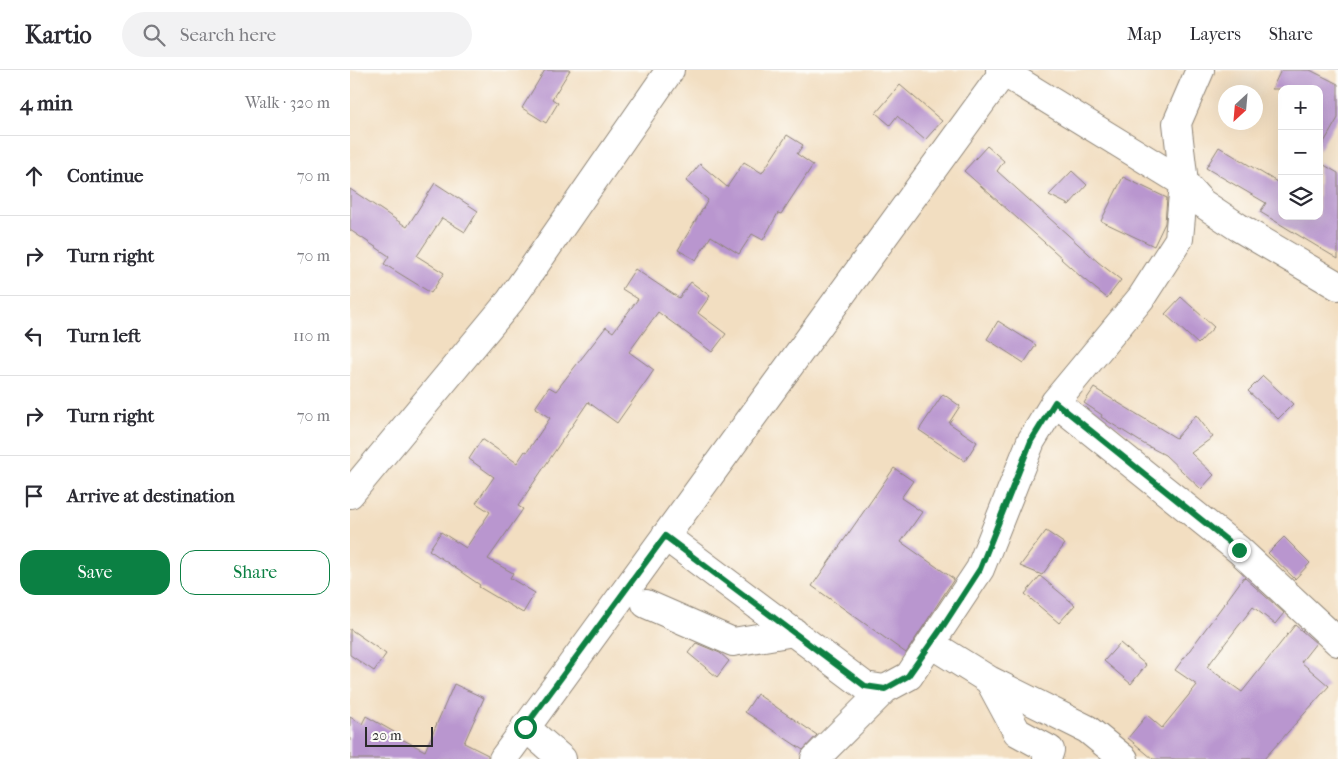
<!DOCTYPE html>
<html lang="en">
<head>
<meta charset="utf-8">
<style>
	:root { --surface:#fff; --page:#f2f2f3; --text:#2b2b33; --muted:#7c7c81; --line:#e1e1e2; --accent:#0b8043 }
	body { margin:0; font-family:"IM FELL French Canon",serif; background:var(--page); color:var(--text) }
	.controls { position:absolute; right:15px; top:15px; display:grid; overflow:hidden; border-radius:10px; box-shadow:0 5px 20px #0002 }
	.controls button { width:45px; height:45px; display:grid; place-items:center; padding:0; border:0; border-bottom:1px solid var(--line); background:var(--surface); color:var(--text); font:25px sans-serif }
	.compass { position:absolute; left:868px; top:15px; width:45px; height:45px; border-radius:50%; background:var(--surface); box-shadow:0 5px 20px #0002; rotate:206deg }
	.scale { position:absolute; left:15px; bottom:12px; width:68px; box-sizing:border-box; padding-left:5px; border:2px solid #2b2b2b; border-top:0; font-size:14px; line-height:18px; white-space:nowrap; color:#2b2b2b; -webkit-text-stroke:4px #fdfcf7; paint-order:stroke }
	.stop { position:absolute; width:15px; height:15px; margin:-11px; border:4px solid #0b8043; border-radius:50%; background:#fff }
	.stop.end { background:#0b8043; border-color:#fff; box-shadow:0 1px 5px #0008 }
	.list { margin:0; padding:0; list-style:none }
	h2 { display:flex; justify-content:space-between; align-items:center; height:65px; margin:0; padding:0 20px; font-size:21px }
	h2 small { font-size:16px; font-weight:400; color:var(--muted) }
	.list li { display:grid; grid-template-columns:32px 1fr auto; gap:15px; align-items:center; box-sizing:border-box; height:80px; padding:0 20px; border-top:1px solid var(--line) }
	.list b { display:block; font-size:19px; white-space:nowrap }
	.list em { font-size:16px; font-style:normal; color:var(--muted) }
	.actions { display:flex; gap:10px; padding:15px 20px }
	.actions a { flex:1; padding:11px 0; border:1px solid var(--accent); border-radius:15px; text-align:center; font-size:18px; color:var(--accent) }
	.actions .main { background:var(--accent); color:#fff }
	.icon { flex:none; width:28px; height:28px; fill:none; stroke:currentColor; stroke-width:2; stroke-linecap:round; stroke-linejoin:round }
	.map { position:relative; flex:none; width:988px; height:689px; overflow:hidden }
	header { display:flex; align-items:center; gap:30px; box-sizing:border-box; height:70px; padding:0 25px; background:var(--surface); border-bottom:1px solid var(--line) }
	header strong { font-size:24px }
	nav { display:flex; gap:28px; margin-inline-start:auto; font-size:18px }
	.search { width:350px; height:45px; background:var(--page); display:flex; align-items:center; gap:12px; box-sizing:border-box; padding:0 18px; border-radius:28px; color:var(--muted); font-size:19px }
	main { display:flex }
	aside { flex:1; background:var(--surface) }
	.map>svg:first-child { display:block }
</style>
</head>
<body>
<header>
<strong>Kartio</strong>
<div class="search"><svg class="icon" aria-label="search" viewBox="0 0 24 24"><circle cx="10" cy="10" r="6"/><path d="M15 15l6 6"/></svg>Search here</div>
<nav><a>Map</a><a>Layers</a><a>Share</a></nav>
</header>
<main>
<aside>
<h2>4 min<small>Walk · 320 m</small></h2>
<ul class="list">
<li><svg class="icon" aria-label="ahead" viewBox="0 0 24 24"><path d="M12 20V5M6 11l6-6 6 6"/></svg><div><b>Continue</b></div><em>70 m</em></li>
<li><svg class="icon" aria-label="right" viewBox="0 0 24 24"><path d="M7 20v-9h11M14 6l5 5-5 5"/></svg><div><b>Turn right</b></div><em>70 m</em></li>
<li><svg class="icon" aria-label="left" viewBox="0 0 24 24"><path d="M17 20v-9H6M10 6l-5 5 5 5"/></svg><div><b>Turn left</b></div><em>110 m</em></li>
<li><svg class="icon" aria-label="right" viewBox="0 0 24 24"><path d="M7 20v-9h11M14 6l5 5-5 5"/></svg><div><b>Turn right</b></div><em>70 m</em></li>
<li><svg class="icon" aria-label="arrive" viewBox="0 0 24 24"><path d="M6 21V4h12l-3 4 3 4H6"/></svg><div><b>Arrive at destination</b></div></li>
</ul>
<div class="actions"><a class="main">Save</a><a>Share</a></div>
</aside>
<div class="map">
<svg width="988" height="689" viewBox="0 0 988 689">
	<rect width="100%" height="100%" fill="#fdfcf7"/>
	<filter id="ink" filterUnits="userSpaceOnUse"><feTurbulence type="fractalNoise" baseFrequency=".02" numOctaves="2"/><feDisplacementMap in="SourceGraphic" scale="10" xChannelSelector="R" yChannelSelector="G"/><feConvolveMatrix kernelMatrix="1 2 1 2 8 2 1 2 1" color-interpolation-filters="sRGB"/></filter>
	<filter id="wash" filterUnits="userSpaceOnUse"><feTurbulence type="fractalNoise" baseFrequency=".0096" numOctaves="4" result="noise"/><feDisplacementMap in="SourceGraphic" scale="20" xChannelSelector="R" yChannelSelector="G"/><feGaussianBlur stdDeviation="1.12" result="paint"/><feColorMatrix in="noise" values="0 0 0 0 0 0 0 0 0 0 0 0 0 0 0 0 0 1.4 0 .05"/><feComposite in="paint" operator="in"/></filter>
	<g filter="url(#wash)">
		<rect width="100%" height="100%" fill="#f2dec1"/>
		<g id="blocks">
			<path fill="#b996cf" d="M195,0H220L202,29L208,33L196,53L172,38Z
				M931,0H960L988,14V48L969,81V19H922Z
				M550,15L592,51L575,70L547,46L540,55L526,43Z
				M437,65L453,75L447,84L463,95L431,144L428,143L413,170L402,164L389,184L361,166L346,190L328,180L358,130L336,111L350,94L377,117L394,92L412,103Z
				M637,76L654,91L647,101L748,192L771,210L757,228L730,206L711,189L712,188L614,101Z
				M869,77L927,112L932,105V146H969V92L988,103V189L910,142L916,133L856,98Z
				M722,101L737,115L719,135L699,125Z
				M773,107L817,128L815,153L804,176L751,151Z
				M85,113L128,141L115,162L92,148L67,186L94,203L81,223L34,194L39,186L0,160V119L57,157Z
				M285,199L329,228L341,212L360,226L348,243L376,264L362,282L308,242L279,282L304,300L267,353L238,332L168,436L173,439L138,489L163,503L160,508L185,523L173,543L129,517L130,515L79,480L91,462L116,478L140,442L126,433L144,407L119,389L132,369L167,393L175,381L177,382L200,348L185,338L199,317L206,321L256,257L263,262L288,229L272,219Z
				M831,227L864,257L848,274L815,244Z
				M648,251L686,275L674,293L637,269Z
				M913,306L943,334L928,349L898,321Z
				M744,318L826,368L846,345L863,367L841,383L864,405L851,419L815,385L794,374L751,347L752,345L734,333Z
				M593,324L610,336L599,353L627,372L615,391L569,360Z
				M544,398L563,411L551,428L572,442L551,472L604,509L556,583L462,516Z
				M696,461L715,474L692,505L670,496Z
				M934,467L960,493L945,509L918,483Z
				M690,506L725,535L709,553L675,524Z
				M894,507L934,543L925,554L903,537L857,597L892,622L945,555L966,573L951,592L979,616L914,689H803L778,668L797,645L812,658L847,615L825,600Z
				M0,559L36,584L24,601L0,585Z
				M346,573L370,583L379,591L367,607L338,583Z
				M770,573L796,595L781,614L754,591Z
				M104,614L134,628L114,673L138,685V689H0V647L12,654L16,646L44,662L42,664L75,681Z
				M407,624L467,665L453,680L395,642Z"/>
		</g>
	</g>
	<g filter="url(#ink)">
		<use href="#blocks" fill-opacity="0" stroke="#8e8476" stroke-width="1"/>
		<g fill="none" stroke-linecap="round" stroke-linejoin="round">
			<g stroke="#8e8476" stroke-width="30">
				<path id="minor" d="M850,0L827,53L834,113L852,133L888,157L988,216
					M705,332L889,480L988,572
					M0,424L160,231L320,0
					M315,466L515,616L535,619L559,606L630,499L681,371L705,332L791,228L829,169L834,113L650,0
					M296,534L383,572L444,562
					M581,574L639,610L667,662L700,680L697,689
					M639,610L737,659L774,689
					M175,657L212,689
					M153,689L655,0
					M465,689L535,619"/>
			</g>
			<use href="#minor" stroke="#fff" stroke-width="28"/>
		</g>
	</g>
	<g fill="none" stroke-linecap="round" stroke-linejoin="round" filter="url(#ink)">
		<path stroke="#0b8043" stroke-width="6" d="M175,657L315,466L515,616L535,619L558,606L591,559L630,499L681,371L705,332L889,480"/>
	</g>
</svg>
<div class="controls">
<button>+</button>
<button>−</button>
<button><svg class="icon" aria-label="layers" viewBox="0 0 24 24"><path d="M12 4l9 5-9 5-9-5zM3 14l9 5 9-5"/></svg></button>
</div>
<svg class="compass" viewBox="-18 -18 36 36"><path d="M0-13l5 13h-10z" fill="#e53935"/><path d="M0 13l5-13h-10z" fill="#7c7c81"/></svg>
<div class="scale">20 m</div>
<div class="stop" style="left:175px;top:657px"></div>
<div class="stop end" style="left:889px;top:480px"></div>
</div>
</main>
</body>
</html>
